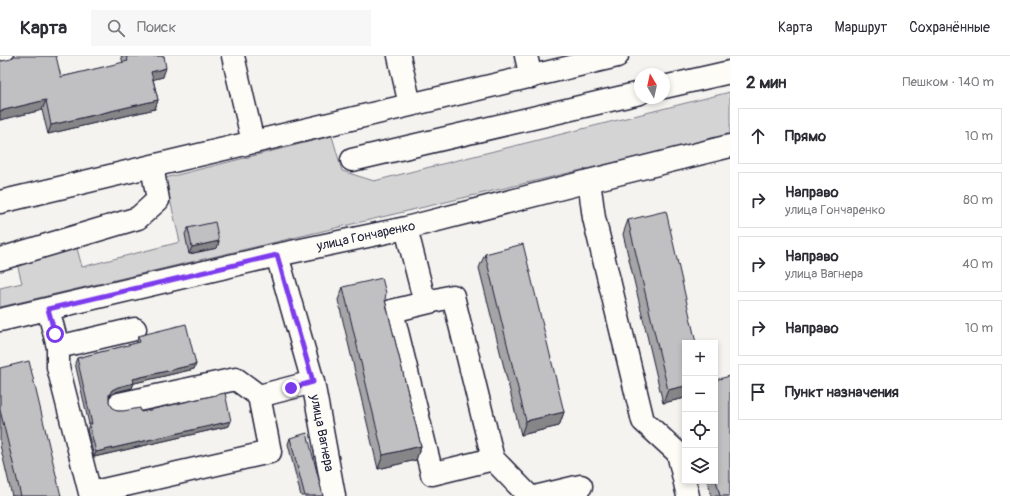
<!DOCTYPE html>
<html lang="ru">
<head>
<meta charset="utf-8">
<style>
	:root { --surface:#fff; --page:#f7f7f7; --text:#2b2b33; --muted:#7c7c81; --line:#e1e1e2 }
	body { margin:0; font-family:Pangolin,sans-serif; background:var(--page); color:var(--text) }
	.controls { position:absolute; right:12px; bottom:12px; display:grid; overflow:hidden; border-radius:0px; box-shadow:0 2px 6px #0003 }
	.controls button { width:36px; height:36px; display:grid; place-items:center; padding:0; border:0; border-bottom:1px solid var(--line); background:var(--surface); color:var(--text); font:20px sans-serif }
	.compass { position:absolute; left:634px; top:12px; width:36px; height:36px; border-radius:50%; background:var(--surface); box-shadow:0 2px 6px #0003; rotate:351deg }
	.stop { position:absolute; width:12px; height:12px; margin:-9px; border:3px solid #7c3aed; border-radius:50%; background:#fff }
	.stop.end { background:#7c3aed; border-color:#fff; box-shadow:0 1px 4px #0008 }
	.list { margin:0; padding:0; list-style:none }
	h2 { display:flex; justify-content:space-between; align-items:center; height:52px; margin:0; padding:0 16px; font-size:17px }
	h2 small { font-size:13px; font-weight:400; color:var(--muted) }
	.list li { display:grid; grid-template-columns:26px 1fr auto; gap:12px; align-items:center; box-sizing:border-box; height:56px; margin:0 8px 8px; padding:0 8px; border:1px solid var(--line); border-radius:0px }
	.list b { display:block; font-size:15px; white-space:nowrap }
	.list p { margin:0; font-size:13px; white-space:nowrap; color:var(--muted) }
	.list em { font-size:13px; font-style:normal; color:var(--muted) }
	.icon { flex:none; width:22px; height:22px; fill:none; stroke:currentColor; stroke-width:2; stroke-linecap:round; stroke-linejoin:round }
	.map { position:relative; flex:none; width:730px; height:440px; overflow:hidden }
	header { display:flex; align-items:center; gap:24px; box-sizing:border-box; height:56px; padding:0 20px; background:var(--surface); border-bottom:1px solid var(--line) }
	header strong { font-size:19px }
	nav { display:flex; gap:22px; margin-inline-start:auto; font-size:14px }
	.search { width:280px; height:36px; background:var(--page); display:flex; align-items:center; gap:10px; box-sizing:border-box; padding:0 14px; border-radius:0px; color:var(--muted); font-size:15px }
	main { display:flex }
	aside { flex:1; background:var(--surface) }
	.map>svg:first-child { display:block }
</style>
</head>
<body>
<header>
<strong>Карта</strong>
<div class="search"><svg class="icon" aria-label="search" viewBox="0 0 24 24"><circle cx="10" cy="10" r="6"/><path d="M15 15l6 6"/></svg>Поиск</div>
<nav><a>Карта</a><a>Маршрут</a><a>Сохранённые</a></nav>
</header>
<main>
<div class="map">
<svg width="730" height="440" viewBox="0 0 730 440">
	<rect width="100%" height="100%" fill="#f4f3ef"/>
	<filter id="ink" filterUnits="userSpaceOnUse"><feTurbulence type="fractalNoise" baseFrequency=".025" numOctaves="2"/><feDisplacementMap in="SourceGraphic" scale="8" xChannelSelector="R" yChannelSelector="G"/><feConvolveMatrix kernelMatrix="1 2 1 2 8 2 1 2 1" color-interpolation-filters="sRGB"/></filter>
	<g filter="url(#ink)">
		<path fill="#d5d4d5" stroke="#7c7b88" d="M730,36V79L0,251V232L22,227L15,200L75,185L82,211L180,186L165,122L332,80L342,115L374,125Z"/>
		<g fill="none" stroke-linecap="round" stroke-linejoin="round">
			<g stroke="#22223b" stroke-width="25">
				<path id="minor" d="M233,0L253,86
					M399,0L410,49
					M526,0L531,21
					M0,2L2,1V0
					M664,31L730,16
					M352,104L640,37
					M589,125L594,162L643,365L678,397L688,440
					M0,146L617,0
					M406,172L425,247L453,240L493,403L432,418L392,255L425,247
					M277,199L313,326L334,440
					M0,203L138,162L158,144L152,110
					M48,253L58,291V311L90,437L270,396L259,340L313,326
					M0,264L277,199L406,172L589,125L730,90
					M58,291L135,273
					M119,348L236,323L259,340
					M493,403L529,440
					M539,440L581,430"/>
			</g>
			<use href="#minor" stroke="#fdfcf7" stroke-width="22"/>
		</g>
		<path fill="#a5a4a7" stroke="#22223b" d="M121,0H164L163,21L153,23L158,44L155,53L48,78L42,54L0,64V4L61,21L123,7Z
			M628,164L685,287V342L663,347L623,178Z
			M188,172L219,185L217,192L189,198L185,178Z
			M485,198L564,356L559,370L521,379L479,212Z
			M343,231L385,244L421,390L416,404L378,413L338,244Z
			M138,280L196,308L194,313L134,327L132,332L116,336L110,339L109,341V346L112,351L117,355L141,356L229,370L94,401L87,374L89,368L75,307L77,302L137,287V285Z
			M0,312L61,440H12L0,389Z
			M715,324L730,440H711L708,425H715Z
			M290,382L323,440H301L288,388Z"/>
		<path fill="#868688" stroke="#22223b" d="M166,12L163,21L148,25L151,16Z
			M46,44L42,54L0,64V55Z
			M158,44L155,53L48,78L51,69Z
			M219,185L217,192L189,198L192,191Z
			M196,308L194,313L131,328L134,327L132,332L116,336L110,339L107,344L109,339L112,334L133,323Z
			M685,330V342L663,347L668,334Z
			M564,356L559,370L521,379L526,365Z
			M231,365L229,370L94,401L96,396Z
			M421,390L416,404L378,413L383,399Z"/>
		<path fill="#c0bfc2" stroke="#22223b" d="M14,0H56L61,21L128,5L126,0H164L166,12L151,16L158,44L51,69L46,44L0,55V4L2,5L11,3Z
			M666,155L696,287H685V330L668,334L628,164Z
			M215,166L219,185L192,191L188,172Z
			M523,188L564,356L526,365L485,198Z
			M382,222L386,237L385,244L421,390L383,399L343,231Z
			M186,268L196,308L133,323L134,327L118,331L112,334L109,339V346L112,351L117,355H123L140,352L141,356L225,337L231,365L96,396L89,368H92L77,302L140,286L138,280Z
			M29,305L61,440H21L0,354V312Z
			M730,320V440H720L715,420V324Z
			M307,377L323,440H305L290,382Z"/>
	</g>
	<g fill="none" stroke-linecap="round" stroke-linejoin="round" filter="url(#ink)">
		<path stroke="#7c3aed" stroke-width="5" d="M55,278L48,253L277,199L313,326L291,332"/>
	</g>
	<g text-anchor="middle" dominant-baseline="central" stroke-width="4" stroke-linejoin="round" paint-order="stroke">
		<g font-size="13" fill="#22223b" stroke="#fdfcf7">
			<text transform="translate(366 180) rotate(-12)">улица Гончаренко</text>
			<text transform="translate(322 377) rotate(79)">улица Вагнера</text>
		</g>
	</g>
</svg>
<div class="controls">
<button>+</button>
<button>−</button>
<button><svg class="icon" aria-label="locate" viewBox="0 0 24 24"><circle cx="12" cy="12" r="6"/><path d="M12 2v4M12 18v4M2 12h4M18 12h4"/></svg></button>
<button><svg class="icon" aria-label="layers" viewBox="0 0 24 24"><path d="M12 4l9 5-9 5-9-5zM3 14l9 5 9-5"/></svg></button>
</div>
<svg class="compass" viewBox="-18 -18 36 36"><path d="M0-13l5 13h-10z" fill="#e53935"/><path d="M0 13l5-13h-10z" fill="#7c7c81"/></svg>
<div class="stop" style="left:55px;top:278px"></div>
<div class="stop end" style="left:291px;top:332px"></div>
</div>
<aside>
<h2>2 мин<small>Пешком · 140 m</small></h2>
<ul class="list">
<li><svg class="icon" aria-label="ahead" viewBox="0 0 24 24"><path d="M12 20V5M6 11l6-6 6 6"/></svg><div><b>Прямо</b></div><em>10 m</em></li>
<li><svg class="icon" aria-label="right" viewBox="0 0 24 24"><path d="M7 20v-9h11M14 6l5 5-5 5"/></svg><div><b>Направо</b><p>улица Гончаренко</p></div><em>80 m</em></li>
<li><svg class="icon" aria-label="right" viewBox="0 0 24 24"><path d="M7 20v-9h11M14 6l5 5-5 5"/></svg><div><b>Направо</b><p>улица Вагнера</p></div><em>40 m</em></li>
<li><svg class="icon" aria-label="right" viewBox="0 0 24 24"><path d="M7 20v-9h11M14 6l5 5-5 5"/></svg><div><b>Направо</b></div><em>10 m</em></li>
<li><svg class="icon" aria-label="arrive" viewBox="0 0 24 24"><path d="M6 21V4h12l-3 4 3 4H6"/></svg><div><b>Пункт назначения</b></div></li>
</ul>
</aside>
</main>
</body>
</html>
